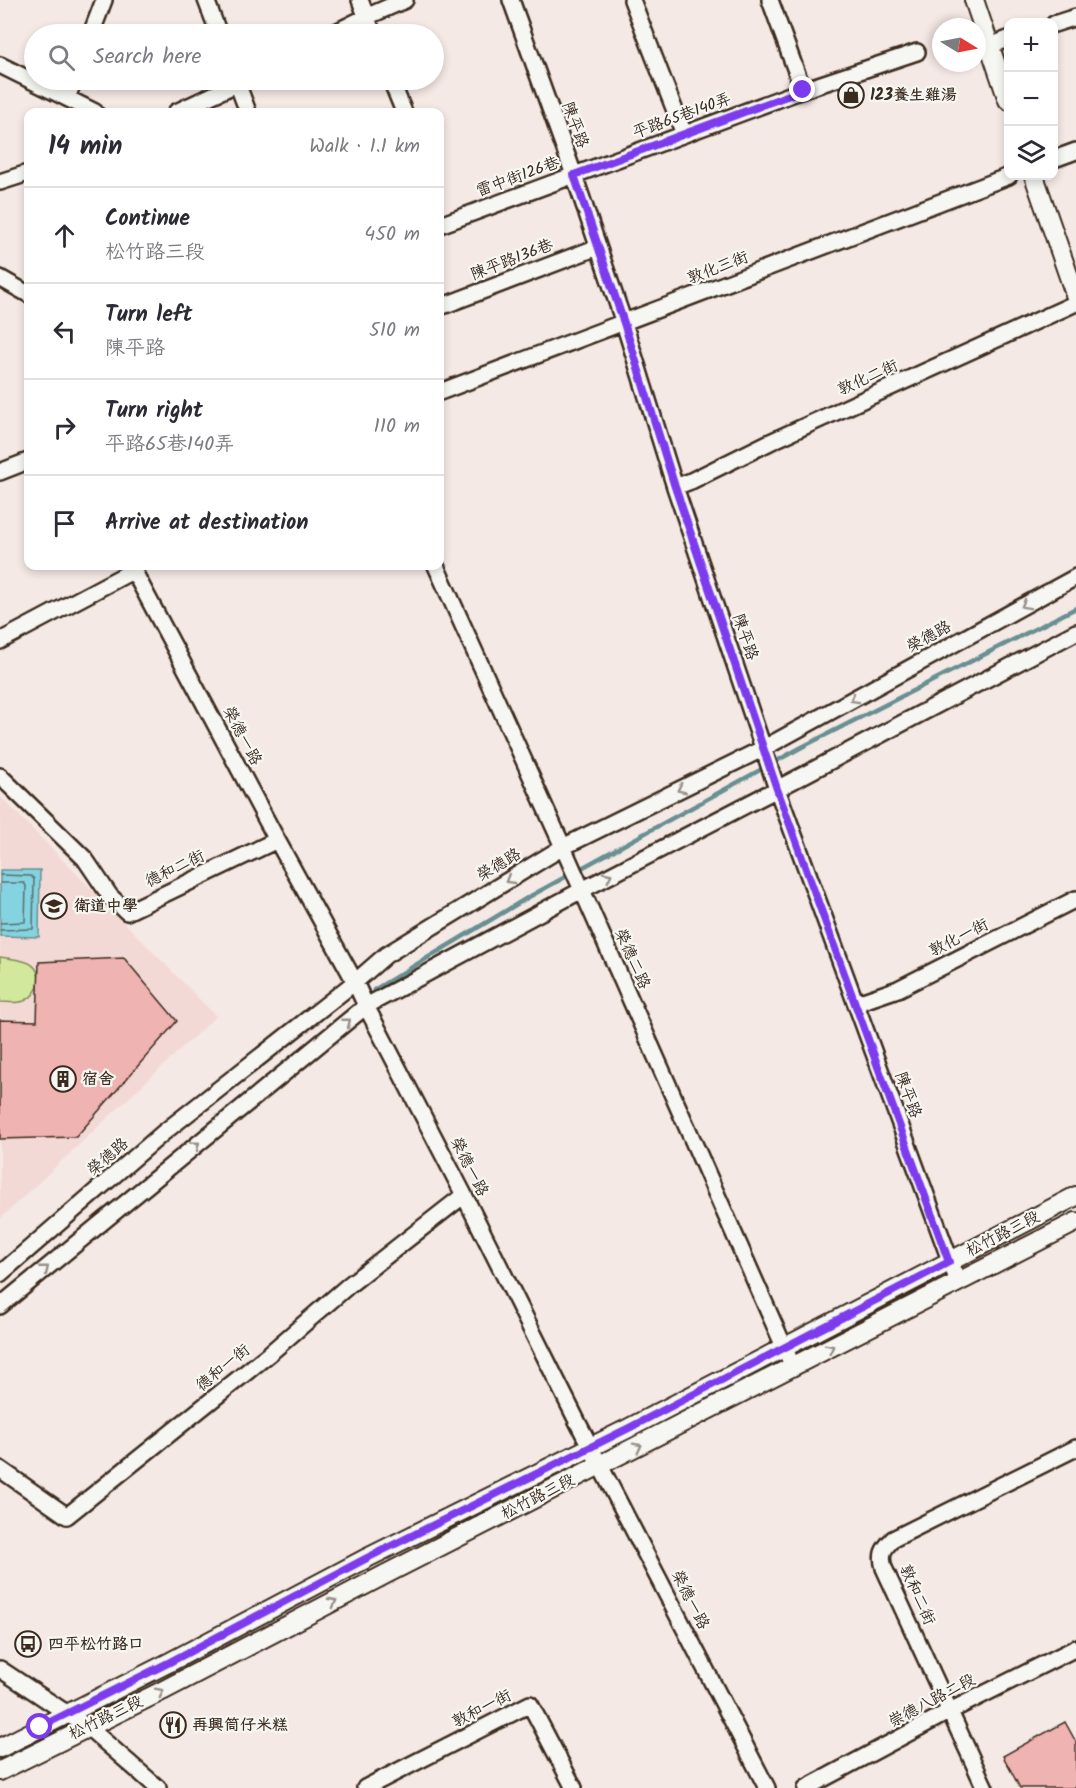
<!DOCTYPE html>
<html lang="en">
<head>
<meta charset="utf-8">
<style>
	:root { --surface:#fff; --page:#f7f7f7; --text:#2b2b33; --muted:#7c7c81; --line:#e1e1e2 }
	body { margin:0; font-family:Kalam,"LXGW WenKai TC",sans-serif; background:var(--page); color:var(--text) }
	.controls { position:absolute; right:18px; top:18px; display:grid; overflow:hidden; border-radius:12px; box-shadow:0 3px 9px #0003 }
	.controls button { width:54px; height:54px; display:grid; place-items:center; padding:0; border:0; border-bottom:2px solid var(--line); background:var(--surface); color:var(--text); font:30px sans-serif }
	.compass { position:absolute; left:932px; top:18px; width:54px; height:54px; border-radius:50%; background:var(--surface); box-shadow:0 3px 9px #0003; rotate:100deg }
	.stop { position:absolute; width:18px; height:18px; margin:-14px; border:4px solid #7c3aed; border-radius:50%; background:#fff }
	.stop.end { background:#7c3aed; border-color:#fff; box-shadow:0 2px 6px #0008 }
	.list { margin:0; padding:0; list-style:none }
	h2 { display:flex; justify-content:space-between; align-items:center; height:78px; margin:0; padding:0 24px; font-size:26px }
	h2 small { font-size:20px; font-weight:400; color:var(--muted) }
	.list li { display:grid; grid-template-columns:39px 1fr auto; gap:18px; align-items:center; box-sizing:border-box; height:96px; padding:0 24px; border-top:2px solid var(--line) }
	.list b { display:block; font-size:22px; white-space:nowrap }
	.list p { margin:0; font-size:20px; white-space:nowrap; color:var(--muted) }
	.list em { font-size:20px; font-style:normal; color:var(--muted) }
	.icon { flex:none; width:33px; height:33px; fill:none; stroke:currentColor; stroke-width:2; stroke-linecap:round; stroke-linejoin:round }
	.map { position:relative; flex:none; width:1076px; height:1788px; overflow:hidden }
	.search { position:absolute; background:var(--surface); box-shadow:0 3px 9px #0003; left:24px; top:24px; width:420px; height:66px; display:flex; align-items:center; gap:15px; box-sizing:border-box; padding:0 21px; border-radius:33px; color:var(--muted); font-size:22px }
	.panel { position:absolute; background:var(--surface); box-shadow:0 3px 9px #0003; left:24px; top:108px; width:420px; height:462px; border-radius:12px }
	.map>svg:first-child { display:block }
</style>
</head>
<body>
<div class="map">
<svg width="1076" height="1788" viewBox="0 0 1076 1788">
	<rect width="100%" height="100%" fill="#f5e9e5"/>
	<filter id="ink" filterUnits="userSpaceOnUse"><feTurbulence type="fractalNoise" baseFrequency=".0167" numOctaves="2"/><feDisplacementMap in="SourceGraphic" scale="12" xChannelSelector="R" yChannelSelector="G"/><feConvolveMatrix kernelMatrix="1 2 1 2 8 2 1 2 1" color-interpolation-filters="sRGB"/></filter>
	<g filter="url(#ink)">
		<path fill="#f3d9d5" d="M0,796L216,1016L0,1219Z"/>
		<path fill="#d1e89d" stroke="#86895e" stroke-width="1.5" d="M0,957C9,958 20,959 29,963C45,971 41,994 24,1001C16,1004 8,1002 0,1002Z"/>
		<path fill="#84d3e0" stroke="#678f92" stroke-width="1.5" d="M0,870H40L39,937L0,936Z"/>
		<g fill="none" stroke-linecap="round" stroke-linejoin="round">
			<path stroke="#586e6c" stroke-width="1.5" d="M0,875L31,876L34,879L33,929L0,930
				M0,883H24L26,886L25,922L0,923"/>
			<path stroke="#678f92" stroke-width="4.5" d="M374,990L527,898L802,747L1076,608"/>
		</g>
		<path fill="#efb3b1" stroke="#3b2a1e" stroke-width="1.5" d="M124,958L177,1021L76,1137L0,1139V1020L37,1021L39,962Z
			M1065,1722L1076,1742V1788H1020L1003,1756Z"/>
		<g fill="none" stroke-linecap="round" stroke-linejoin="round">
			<g stroke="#3b2a1e" stroke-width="20">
				<path id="minor" d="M206,0L219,34
					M360,0L373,34
					M511,0L574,175L624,323L675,487L777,789L958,1282
					M632,0L684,134
					M770,0L803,90
					M1054,24L1076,17
					M91,34L104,0
					M332,34L366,17L405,0
					M1000,42L1008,39
					M0,65L95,112
					M236,80L248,112
					M391,80L404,112
					M67,98L74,80
					M176,112L245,80
					M1054,159L1076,151
					M0,182L28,173
					M440,225L803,90L917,52
					M0,278L28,294
					M440,307L598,247
					M440,392L1009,176
					M0,472L28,461
					M675,487L691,481L770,442L1076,303
					M131,566L277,840L355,982L366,1006L464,1195L578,1423L767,1788
					M436,566L563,847L793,1367
					M0,641L134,570
					M0,776L85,859L110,896L127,912L277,840
					M857,1003L898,989L1076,899
					M0,1274L163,1133L355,982L386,955L563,847L764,748L1076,577
					M0,1306L366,1006L582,890L777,789L1076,632
					M0,1469L67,1516L269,1354L349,1285L464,1195
					M0,1669L89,1728L158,1788
					M365,1788L530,1704L574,1788
					M806,1788L950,1711L1076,1648
					M985,1788L884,1568C880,1554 883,1549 893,1539L1076,1448"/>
			</g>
			<g stroke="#3b2a1e" stroke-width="22">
				<path id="tertiary" d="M974,0L1008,100
					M1034,176L1076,297
					M0,1748L168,1663L367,1558L629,1428L1076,1196
					M0,1771L162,1691L386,1574L1076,1222"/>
			</g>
			<use href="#minor" stroke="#f6f6f2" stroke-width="15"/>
			<use href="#tertiary" stroke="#f6f6f2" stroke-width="18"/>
		</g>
		<defs><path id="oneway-chevron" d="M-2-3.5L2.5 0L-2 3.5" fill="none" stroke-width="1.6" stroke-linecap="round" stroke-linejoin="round" transform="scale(1.5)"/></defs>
		<g stroke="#989088">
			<use href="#oneway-chevron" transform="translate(1025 605) rotate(151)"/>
			<use href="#oneway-chevron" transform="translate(854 699) rotate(151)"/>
			<use href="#oneway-chevron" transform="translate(681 789) rotate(154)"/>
			<use href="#oneway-chevron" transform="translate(608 876) rotate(-27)"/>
			<use href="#oneway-chevron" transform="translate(509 880) rotate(149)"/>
			<use href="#oneway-chevron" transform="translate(347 1022) rotate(-39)"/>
			<use href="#oneway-chevron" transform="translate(196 1145) rotate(-39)"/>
			<use href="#oneway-chevron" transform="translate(45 1269) rotate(-39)"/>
			<use href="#oneway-chevron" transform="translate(830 1348) rotate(-27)"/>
			<use href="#oneway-chevron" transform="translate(638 1447) rotate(-27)"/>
			<use href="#oneway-chevron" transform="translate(333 1602) rotate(-28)"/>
			<use href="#oneway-chevron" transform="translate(160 1692) rotate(-27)"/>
		</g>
	</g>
	<g fill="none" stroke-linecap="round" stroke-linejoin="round" filter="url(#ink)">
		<path stroke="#7c3aed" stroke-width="8" d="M40,1727L168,1663L367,1558L629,1428L949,1262L777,789L675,487L624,323L574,175L803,90"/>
	</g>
	<defs>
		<g id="shop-ring" transform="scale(1.35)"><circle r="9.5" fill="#f6f6f2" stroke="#3b2a1e" stroke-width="1.5"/><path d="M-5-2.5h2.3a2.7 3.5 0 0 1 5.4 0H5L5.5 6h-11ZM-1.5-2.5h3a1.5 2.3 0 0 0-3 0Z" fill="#3b2a1e"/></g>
		<g id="school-ring" transform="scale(1.35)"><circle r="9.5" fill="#f6f6f2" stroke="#3b2a1e" stroke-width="1.5"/><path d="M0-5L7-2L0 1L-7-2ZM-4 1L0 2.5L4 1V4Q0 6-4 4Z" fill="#3b2a1e"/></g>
		<g id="building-ring" transform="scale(1.35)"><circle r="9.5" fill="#f6f6f2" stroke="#3b2a1e" stroke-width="1.5"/><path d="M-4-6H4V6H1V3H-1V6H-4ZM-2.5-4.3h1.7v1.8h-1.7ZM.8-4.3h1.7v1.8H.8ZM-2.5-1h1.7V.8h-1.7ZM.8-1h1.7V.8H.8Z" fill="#3b2a1e"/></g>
		<g id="bus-ring" transform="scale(1.35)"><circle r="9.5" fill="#f6f6f2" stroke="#3b2a1e" stroke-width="1.5"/><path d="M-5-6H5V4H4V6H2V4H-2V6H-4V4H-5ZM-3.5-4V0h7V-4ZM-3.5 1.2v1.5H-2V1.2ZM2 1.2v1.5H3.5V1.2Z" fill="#3b2a1e"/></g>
		<g id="restaurant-ring" transform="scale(1.35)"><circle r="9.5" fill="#f6f6f2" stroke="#3b2a1e" stroke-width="1.5"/><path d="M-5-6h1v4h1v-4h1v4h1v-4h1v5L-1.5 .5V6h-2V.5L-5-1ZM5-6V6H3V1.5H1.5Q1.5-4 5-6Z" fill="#3b2a1e"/></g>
	</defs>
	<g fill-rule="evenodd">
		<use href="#shop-ring" x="851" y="95"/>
		<use href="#school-ring" x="54" y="906"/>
		<use href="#building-ring" x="63" y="1079"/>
		<use href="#bus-ring" x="28" y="1644"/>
		<use href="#restaurant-ring" x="173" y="1725"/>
	</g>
	<g text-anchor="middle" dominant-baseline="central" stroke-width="4.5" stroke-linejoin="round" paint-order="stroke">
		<g font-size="16" font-weight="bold" fill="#3b2a1e" stroke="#f6f6f2" text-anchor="start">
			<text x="870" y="95">123養生雞湯</text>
			<text x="74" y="906">衛道中學</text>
			<text x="82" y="1079">宿舍</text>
			<text x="48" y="1644">四平松竹路口</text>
			<text x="192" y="1725">再興筒仔米糕</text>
		</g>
		<g font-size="16" fill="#3b2a1e" stroke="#f6f6f2">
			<text transform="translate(682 116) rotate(-20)">平路65巷140弄</text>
			<text transform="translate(575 125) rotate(70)">陳平路</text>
			<text transform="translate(518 177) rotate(-20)">雷中街126巷</text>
			<text transform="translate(512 260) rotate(-21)">陳平路136巷</text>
			<text transform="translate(718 268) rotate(-21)">敦化三街</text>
			<text transform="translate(868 378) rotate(-24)">敦化二街</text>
			<text transform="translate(745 637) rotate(71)">陳平路</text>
			<text transform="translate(929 637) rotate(-29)">榮德路</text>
			<text transform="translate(242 736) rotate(62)">榮德一路</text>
			<text transform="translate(499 865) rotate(-31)">榮德路</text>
			<text transform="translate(175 869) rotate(-26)">德和二街</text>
			<text transform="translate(959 938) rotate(-27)">敦化一街</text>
			<text transform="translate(632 959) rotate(66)">榮德二路</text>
			<text transform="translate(908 1095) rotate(70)">陳平路</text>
			<text transform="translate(108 1157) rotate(-41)">榮德路</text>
			<text transform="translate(469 1167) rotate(63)">榮德一路</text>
			<text transform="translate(1003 1234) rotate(-27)">松竹路三段</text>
			<text transform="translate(223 1368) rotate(-39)">德和一街</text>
			<text transform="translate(538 1497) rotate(-27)">松竹路三段</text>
			<text transform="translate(917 1595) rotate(66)">敦和二街</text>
			<text transform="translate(690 1600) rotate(63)">榮德一路</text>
			<text transform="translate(932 1701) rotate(-28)">崇德八路二段</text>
			<text transform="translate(482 1709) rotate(-27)">敦和一街</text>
			<text transform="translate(106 1718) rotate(-26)">松竹路三段</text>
		</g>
	</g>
</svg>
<div class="controls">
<button>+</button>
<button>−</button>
<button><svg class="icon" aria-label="layers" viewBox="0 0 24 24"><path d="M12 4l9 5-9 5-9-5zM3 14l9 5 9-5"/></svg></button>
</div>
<svg class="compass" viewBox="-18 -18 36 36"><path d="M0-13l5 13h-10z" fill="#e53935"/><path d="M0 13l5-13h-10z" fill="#7c7c81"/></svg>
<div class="stop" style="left:40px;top:1727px"></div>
<div class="stop end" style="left:803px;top:90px"></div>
<div class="search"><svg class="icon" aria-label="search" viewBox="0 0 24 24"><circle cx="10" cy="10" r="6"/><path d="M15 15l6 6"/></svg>Search here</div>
<section class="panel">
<h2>14 min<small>Walk · 1.1 km</small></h2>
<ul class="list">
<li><svg class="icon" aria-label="ahead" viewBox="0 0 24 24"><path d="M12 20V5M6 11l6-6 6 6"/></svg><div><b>Continue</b><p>松竹路三段</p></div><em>450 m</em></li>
<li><svg class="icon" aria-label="left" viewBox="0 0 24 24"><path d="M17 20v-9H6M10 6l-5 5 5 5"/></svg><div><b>Turn left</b><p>陳平路</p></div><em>510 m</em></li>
<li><svg class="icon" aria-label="right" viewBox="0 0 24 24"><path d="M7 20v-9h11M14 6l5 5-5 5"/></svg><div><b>Turn right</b><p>平路65巷140弄</p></div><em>110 m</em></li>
<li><svg class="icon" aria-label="arrive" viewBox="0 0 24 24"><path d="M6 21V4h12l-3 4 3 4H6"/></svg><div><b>Arrive at destination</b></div></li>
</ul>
</section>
</div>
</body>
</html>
